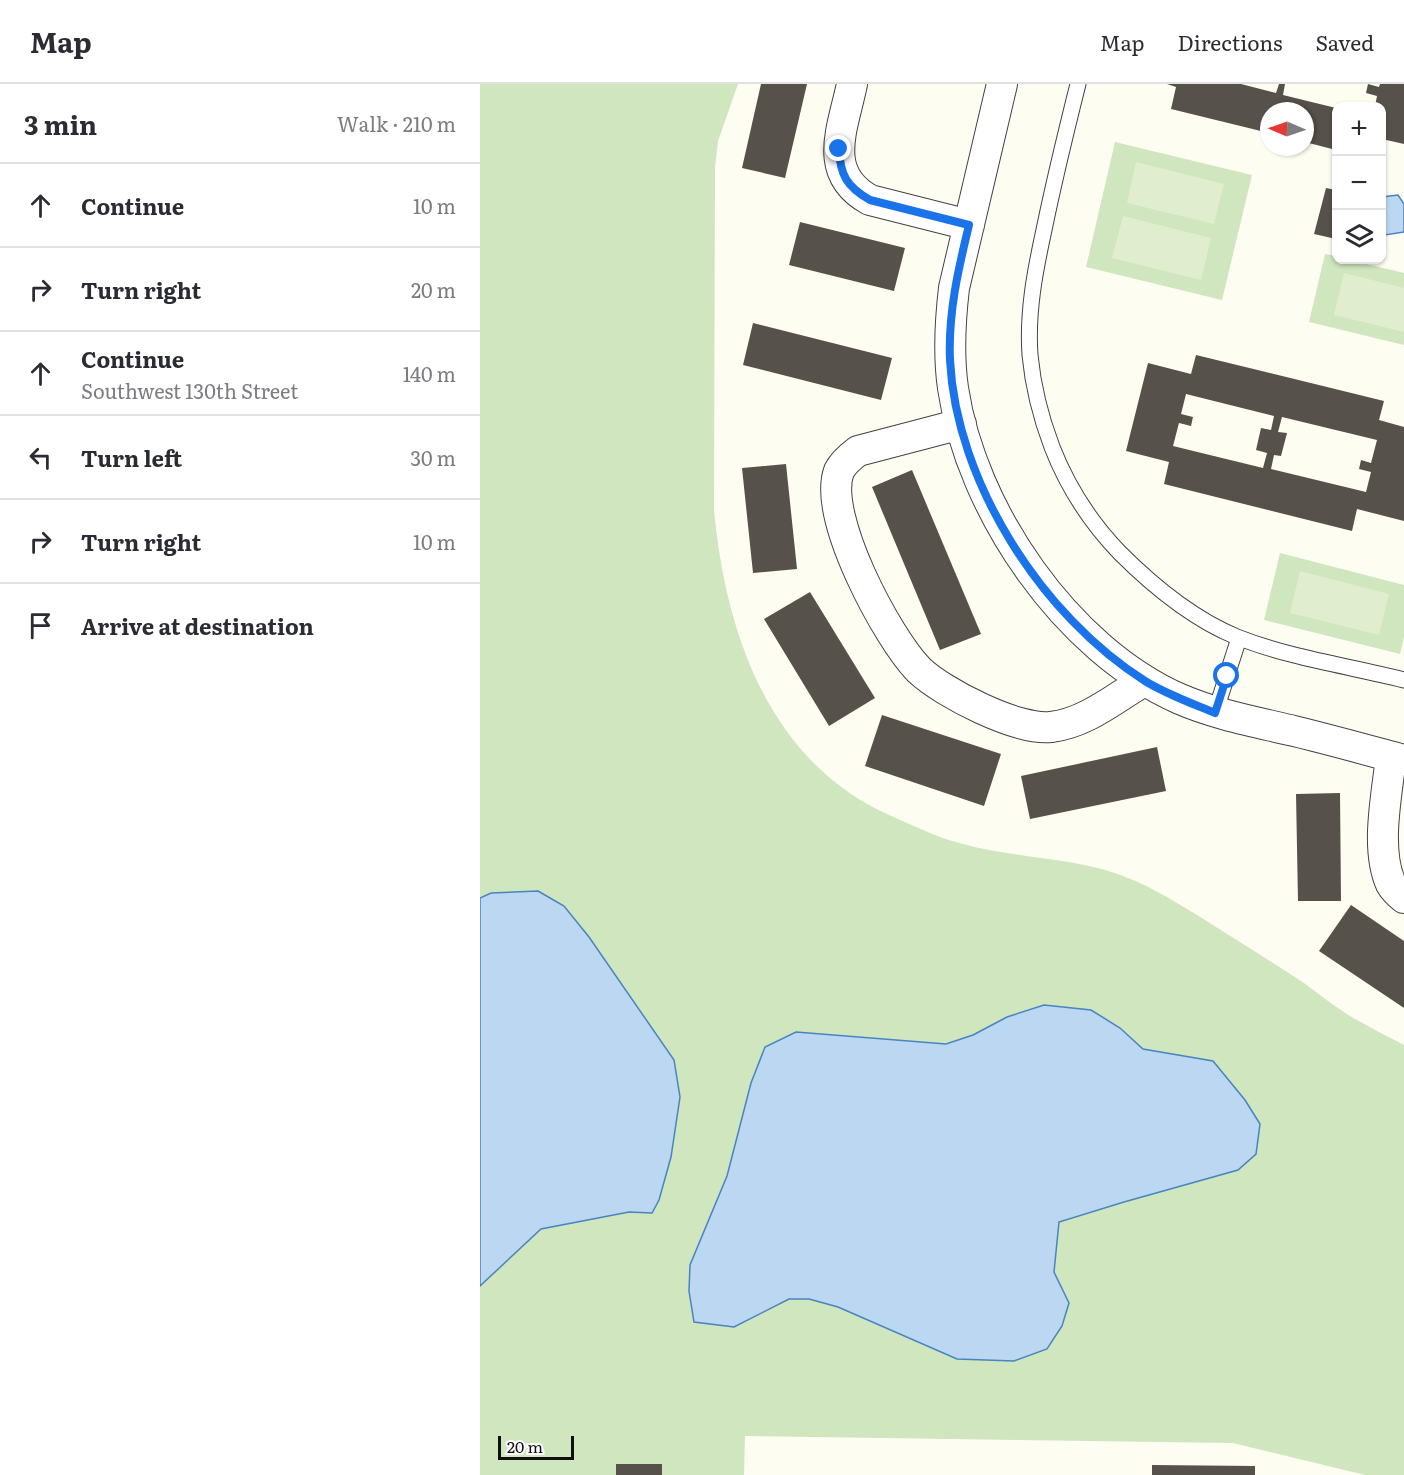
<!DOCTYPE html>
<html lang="en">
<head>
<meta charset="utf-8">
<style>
	:root { --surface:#fff; --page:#f7f7f7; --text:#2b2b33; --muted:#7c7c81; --line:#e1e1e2 }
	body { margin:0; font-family:Literata,serif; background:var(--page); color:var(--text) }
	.controls { position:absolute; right:18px; top:18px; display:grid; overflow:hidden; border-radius:12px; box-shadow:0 2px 4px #0004 }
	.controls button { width:54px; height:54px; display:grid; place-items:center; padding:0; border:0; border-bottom:2px solid var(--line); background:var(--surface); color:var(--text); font:30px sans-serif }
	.compass { position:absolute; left:780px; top:18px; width:54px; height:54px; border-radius:50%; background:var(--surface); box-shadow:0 2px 4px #0004; rotate:272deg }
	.scale { position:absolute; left:18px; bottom:15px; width:76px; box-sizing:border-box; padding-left:6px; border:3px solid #0f0f0f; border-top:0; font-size:16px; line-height:21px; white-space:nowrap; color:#0f0f0f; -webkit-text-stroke:4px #fff; paint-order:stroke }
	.stop { position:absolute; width:18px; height:18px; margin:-14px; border:4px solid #1a73e8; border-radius:50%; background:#fff }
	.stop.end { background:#1a73e8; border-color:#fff; box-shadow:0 2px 6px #0008 }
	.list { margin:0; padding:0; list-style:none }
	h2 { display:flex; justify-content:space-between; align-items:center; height:78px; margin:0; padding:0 24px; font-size:26px }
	h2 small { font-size:20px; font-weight:400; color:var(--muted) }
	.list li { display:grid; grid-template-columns:39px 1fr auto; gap:18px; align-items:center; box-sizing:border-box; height:84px; padding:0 24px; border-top:2px solid var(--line) }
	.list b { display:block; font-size:22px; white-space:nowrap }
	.list p { margin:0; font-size:20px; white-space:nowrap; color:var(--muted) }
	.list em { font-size:20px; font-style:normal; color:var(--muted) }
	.icon { flex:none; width:33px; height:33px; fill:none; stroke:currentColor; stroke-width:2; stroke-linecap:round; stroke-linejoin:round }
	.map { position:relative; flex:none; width:924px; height:1391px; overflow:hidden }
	header { display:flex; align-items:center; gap:36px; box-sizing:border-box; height:84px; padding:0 30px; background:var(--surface); border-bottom:2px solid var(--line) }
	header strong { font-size:28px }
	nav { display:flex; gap:33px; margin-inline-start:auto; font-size:21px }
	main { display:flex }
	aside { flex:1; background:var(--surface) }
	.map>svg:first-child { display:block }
</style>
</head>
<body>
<header>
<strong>Map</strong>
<nav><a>Map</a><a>Directions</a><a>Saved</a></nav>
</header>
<main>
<aside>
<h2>3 min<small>Walk · 210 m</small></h2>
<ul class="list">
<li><svg class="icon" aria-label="ahead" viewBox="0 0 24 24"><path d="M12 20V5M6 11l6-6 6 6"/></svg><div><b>Continue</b></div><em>10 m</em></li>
<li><svg class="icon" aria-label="right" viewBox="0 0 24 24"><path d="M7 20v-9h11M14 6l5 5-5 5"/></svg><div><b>Turn right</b></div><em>20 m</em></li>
<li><svg class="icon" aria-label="ahead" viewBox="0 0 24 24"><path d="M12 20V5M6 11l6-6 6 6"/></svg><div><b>Continue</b><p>Southwest 130th Street</p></div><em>140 m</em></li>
<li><svg class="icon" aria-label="left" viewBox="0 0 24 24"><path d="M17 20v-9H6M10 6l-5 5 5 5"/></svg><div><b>Turn left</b></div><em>30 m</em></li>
<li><svg class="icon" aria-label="right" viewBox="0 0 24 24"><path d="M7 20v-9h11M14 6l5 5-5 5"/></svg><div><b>Turn right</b></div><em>10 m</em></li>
<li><svg class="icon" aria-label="arrive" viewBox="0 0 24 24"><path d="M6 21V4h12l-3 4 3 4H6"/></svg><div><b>Arrive at destination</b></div></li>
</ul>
</aside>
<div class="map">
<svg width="924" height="1391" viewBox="0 0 924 1391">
	<rect width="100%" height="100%" fill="#fefdf2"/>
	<path fill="#cfe6be" d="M0,0H258L238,57L235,84L234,426C244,532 278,647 371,710C390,723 413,733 434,742C450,749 466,756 483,760C541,776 602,772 658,798C685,811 711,827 736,843C765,861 795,880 824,899C839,910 854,922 870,932C888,942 906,952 924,961V1391H885L753,1359L265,1352L264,1391H0Z
		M635,58L772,91L742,216L606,183Z
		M845,170L856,172V176H869L924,189V261L829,238Z
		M800,469L924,501V553L920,570L784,536Z"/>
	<path fill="#e0eecf" d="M656,78L744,100L734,140L647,119Z
		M643,132L731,154L721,196L632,174Z
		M864,189L924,204V248L854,231Z
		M820,487L909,510L899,551L810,529Z"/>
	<path fill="#bbd7f1" stroke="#4785c2" stroke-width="1.5" d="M918,111L924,120V148L905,151L902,113Z
		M58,807L84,822L109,853L194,976L200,1013L191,1073L179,1116L172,1129L149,1128L61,1145L0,1202V814L11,809Z
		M564,921L611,926L640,944L663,965L733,977L765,1016L780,1040L776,1070L758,1086L644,1118L579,1138L574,1188L589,1219L582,1242L567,1265L534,1277L477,1275L358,1223L329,1215H309L254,1243L214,1238L209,1207L210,1181L247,1092L271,999L285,963L316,948L466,960L493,951L527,933Z"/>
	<path fill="#57514c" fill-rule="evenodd" d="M281,0H327L305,94L262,84Z
		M687,0H761L796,9L799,0H805L803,11L856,24V66L825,58V27H789V49L691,25L696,3Z
		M888,0L899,3L900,0H924V60L902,55V22H895L897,12L886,9Z
		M846,104L856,106V155L834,150Z
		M320,138L425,164L414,207L309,181Z
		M273,239L412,274L401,316L263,281Z
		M716,271L904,317L899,336L924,343V437L877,425L872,447L684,400L689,378L646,367L668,279L711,290ZM706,310L794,332L791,346L781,344L776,366L787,369L783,384L693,362L699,339L711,342L713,333L701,330ZM802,333L897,356L891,379L881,376L879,385L891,388L886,408L791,385L794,371L801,372L807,349L798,348Z
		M306,380L317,485L273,489L262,384Z
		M432,386L501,550L460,566L392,403Z
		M330,508L395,614L349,642L284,535Z
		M402,631L521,670L504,722L385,682Z
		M677,663L686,707L550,735L541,692Z
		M860,709L861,817H818L816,710Z
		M871,821L924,857V924L839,867Z
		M136,1380H182V1391H136Z
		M672,1381L775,1382V1391H672Z"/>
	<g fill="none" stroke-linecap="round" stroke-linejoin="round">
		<g stroke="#424242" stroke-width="17">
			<path id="service" d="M598,0C586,48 574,97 564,146C555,187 547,228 550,271C553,303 561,334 572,363C588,404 610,438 640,469C674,503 713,535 757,553C810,574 869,582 924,596
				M735,629L759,554"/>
		</g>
		<g stroke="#424242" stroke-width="32">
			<path id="minor" d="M372,0C363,44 341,89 390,116L489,141
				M522,0L474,204C470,238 468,270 473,304C491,426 586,565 700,615C737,631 776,638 814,647C851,656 887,666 924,676
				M481,340L378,367C370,373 363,379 359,387C342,432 407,553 439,586C463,609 538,647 571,643C606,639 635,614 664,597
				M911,673C907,710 895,765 911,800C914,805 919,810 924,814"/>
		</g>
		<use href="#service" stroke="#fff" stroke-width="15"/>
		<use href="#minor" stroke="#fff" stroke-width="30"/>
	</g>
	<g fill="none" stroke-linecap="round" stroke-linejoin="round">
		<path stroke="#1a73e8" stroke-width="8" d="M359,65C360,91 367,103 390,116L489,141C478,186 468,230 470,276C476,398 562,532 665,597C686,610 711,619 735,629L747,592"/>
	</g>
</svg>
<div class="controls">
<button>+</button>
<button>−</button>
<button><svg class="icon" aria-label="layers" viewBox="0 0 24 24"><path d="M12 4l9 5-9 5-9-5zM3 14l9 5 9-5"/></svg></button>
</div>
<svg class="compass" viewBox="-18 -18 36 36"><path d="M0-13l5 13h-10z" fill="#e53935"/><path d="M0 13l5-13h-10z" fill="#7c7c81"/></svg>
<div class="scale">20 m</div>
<div class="stop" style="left:747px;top:592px"></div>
<div class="stop end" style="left:359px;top:65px"></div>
</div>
</main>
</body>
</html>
